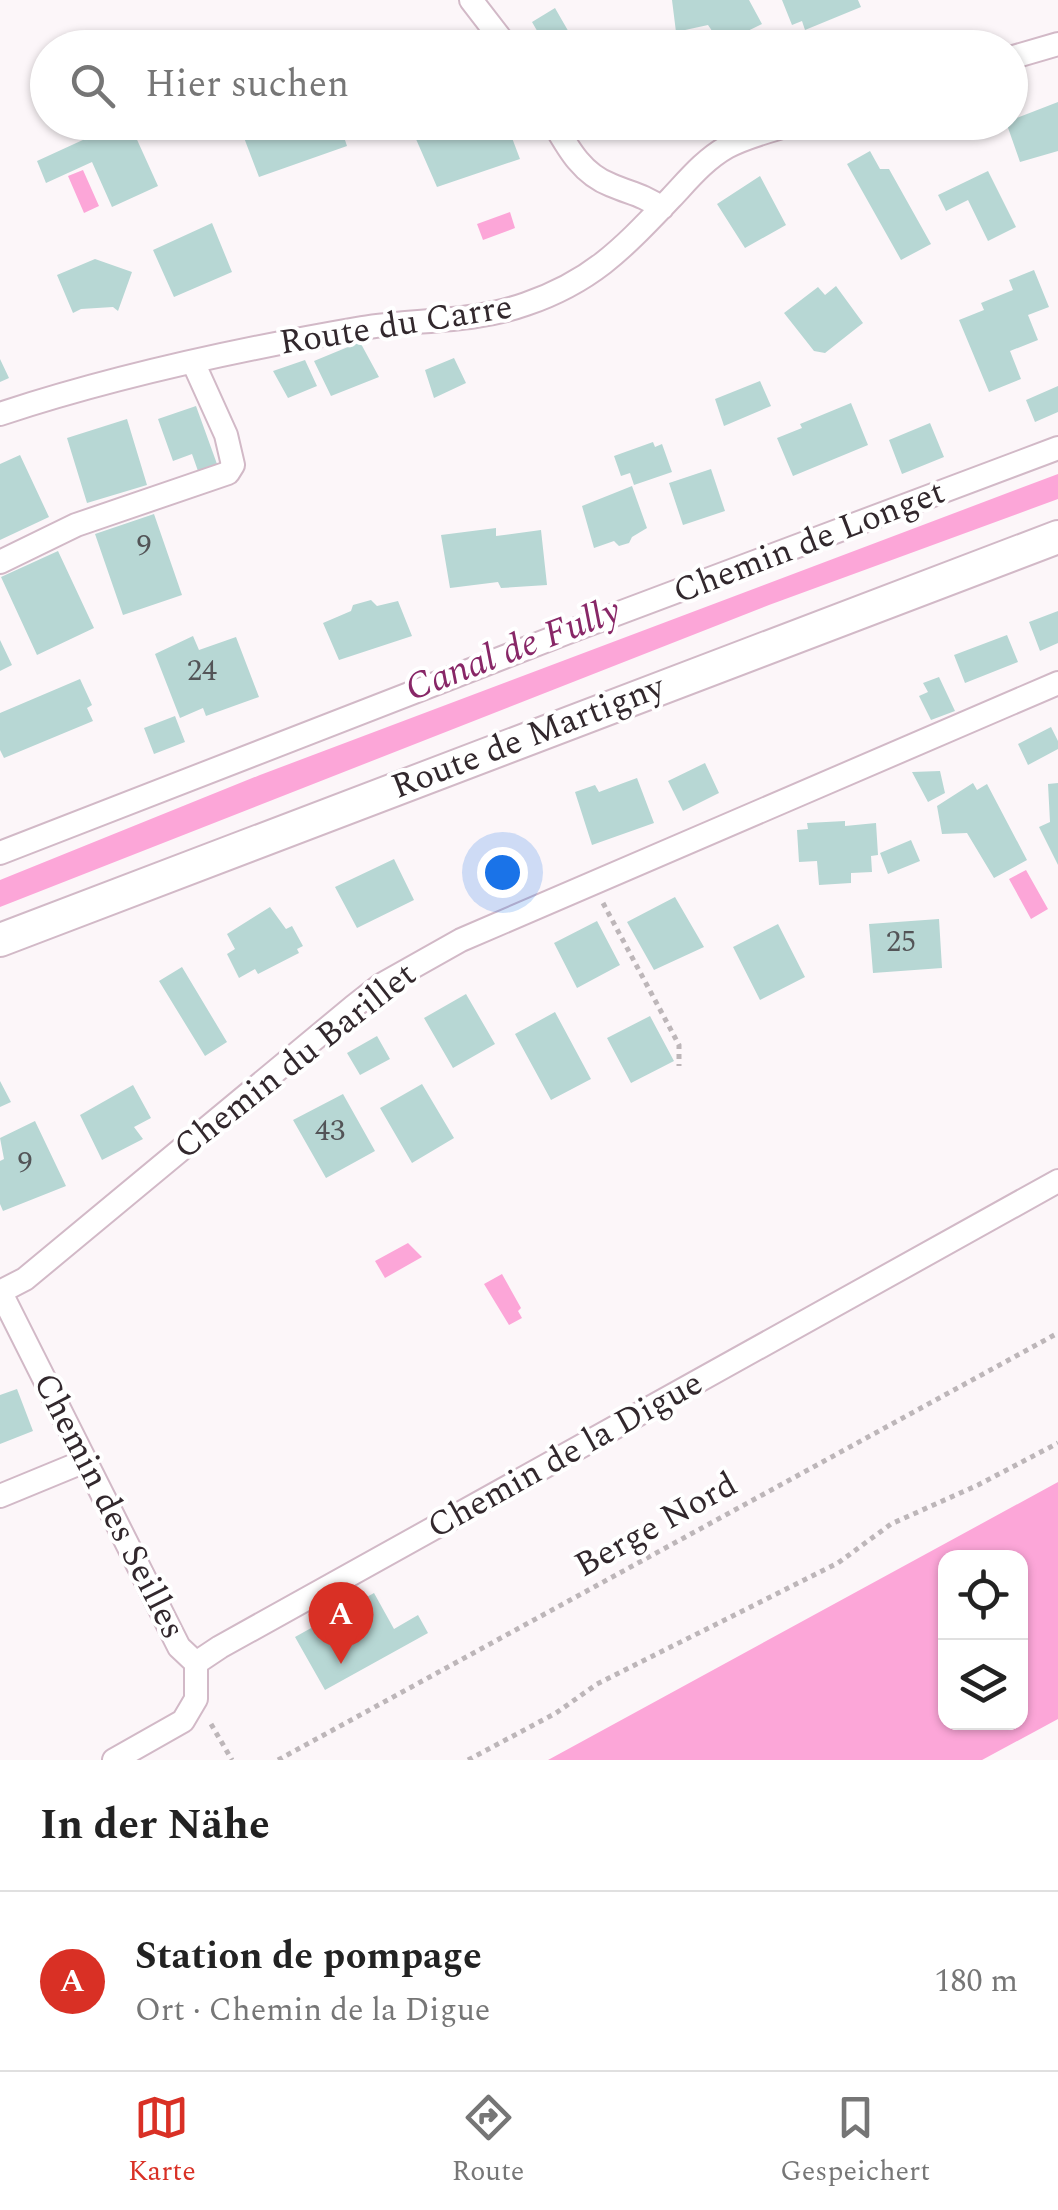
<!DOCTYPE html>
<html lang="de">
<head>
<meta charset="utf-8">
<style>
	:root { --surface:#fff; --page:#f6f6f6; --text:#222; --muted:#767676; --line:#e0e0e0; --accent:#d93025 }
	body { margin:0; font-family:Spectral,serif; background:var(--page); color:var(--text) }
	.controls { position:absolute; right:30px; bottom:30px; display:grid; overflow:hidden; border-radius:20px; box-shadow:0 2px 8px #0004 }
	.controls button { width:90px; height:90px; display:grid; place-items:center; padding:0; border:0; border-bottom:2px solid var(--line); background:var(--surface); color:var(--text); font:50px sans-serif }
	.you { position:absolute; left:502px; top:872px; width:35px; height:35px; margin:-25px; border:8px solid #fff; border-radius:50%; background:#1a73e8; box-shadow:0 0 0 15px #1a73e833 }
	.badge { display:grid; place-items:center; width:65px; height:65px; border-radius:50%; background:var(--accent); color:#fff; font-size:32px; font-weight:700 }
	.pin { position:absolute; translate:-50% -82px; filter:drop-shadow(0 2px 5px #0008) }
	.pin::after { content:''; position:absolute; top:52px; width:35px; height:30px; background:inherit; clip-path:polygon(0 0,100% 0,50% 100%) }
	.list { margin:0; padding:0; list-style:none }
	h2 { display:flex; justify-content:space-between; align-items:center; height:130px; margin:0; padding:0 40px; font-size:42px }
	h2 small { font-size:32px; font-weight:400; color:var(--muted) }
	.list li { display:grid; grid-template-columns:65px 1fr auto; gap:30px; align-items:center; box-sizing:border-box; height:180px; padding:0 40px; border-top:2px solid var(--line) }
	.list b { display:block; font-size:38px; white-space:nowrap }
	.list p { margin:0; font-size:32px; white-space:nowrap; color:var(--muted) }
	.list em { font-size:32px; font-style:normal; color:var(--muted) }
	.icon { flex:none; width:55px; height:55px; fill:none; stroke:currentColor; stroke-width:2; stroke-linecap:round; stroke-linejoin:round }
	.map { position:relative; flex:none; width:1058px; height:1760px; overflow:hidden }
	.search { position:absolute; background:var(--surface); box-shadow:0 2px 8px #0004; left:30px; right:30px; top:30px; height:110px; display:flex; align-items:center; gap:25px; box-sizing:border-box; padding:0 35px; border-radius:55px; color:var(--muted); font-size:38px }
	.sheet { height:310px; background:var(--surface) }
	nav { display:flex; justify-content:space-around; align-items:center; box-sizing:border-box; height:140px; border-top:2px solid var(--line); background:var(--surface); font-size:28px; color:var(--muted) }
	nav a { display:grid; justify-items:center; gap:5px }
	nav .on { color:var(--accent) }
	.map>svg:first-child { display:block }
</style>
</head>
<body>
<div class="map">
<svg width="1058" height="1760" viewBox="0 0 1058 1760">
	<rect width="100%" height="100%" fill="#fcf6f9"/>
	<path fill="#fca6d8" fill-rule="evenodd" d="M83,170L99,206L84,213L68,176Z
		M510,212L515,228L483,240L477,224Z
		M1058,474V499L769,605L0,907V880L260,775Z
		M1026,870L1048,909L1031,919L1009,879Z
		M408,1243L422,1257L385,1278L375,1261Z
		M502,1274L521,1308L518,1311L522,1318L509,1325L484,1284Z
		M1058,1482V1719L982,1760H548ZM946,1558H1020V1722H946Z"/>
	<path fill="#b7d7d4" d="M672,0H749L762,24L721,44L708,25L676,32Z
		M782,0H858L861,7L805,30L802,21L792,25Z
		M555,8L578,48H547L532,22Z
		M1058,102V151L1020,162L1006,122Z
		M122,122H129L158,186L112,207L92,162L46,183L37,161Z
		M238,122H339L347,146L259,177Z
		M435,122H468L470,129L506,122L520,159L437,187L412,130Z
		M870,151L880,169H889L931,244L901,260L847,164Z
		M988,171L1016,227L988,241L968,200L946,211L938,195Z
		M760,176L786,225L745,248L717,204Z
		M212,223L232,272L174,297L153,250Z
		M95,259L132,272L118,311L113,307L81,309L73,313L57,275Z
		M1034,270L1049,307L1028,315L1038,340L1010,351L1021,379L989,392L959,320L984,310L981,303L1013,290L1009,280Z
		M836,286L863,323L825,353L814,351L784,313L818,287L825,295Z
		M360,342L379,377L331,396L314,361Z
		M454,358L466,383L434,398L425,370Z
		M0,359L9,378L0,382Z
		M305,360L317,386L288,398L273,371Z
		M760,381L771,406L724,426L715,399Z
		M1058,386V412L1035,422L1026,400Z
		M851,403L868,445L793,476L777,438L802,428L800,424Z
		M196,406L217,464L198,471L192,454L173,461L158,419Z
		M127,419L147,485L87,503L67,438Z
		M930,423L944,457L902,474L889,440Z
		M653,442L655,447L662,444L672,472L634,485L630,473L621,476L614,456Z
		M20,455L49,517L0,540V464Z
		M711,469L725,511L683,525L669,483Z
		M632,486L647,528L632,537L629,543L619,546L614,541L594,548L582,506Z
		M154,514L182,595L123,615L95,534Z
		M496,528V536L541,530L547,585L501,588L498,582L450,588L441,535Z
		M58,551L94,628L37,655L1,577Z
		M371,600L377,606L398,601L412,636L339,660L323,623L351,611L353,605Z
		M1058,611V643L1040,651L1029,622Z
		M1007,635L1018,662L965,683L954,655Z
		M193,636L199,650L236,637L259,697L206,716L203,708L180,718L155,654Z
		M0,640L12,665L0,671Z
		M939,677L955,711L931,720L919,696L928,692L923,683Z
		M80,679L92,705L87,708L93,721L4,758L0,750V713Z
		M175,716L185,742L154,754L144,728Z
		M1051,727L1058,741V749L1028,765L1018,744Z
		M705,763L719,793L683,811L668,781Z
		M940,771L945,793L928,802L912,772Z
		M637,778L654,823L592,845L575,792L595,785L599,792Z
		M973,783L977,790L987,784L1027,860L994,878L967,833L942,834L937,806Z
		M1058,783V865L1039,827L1050,822L1048,784Z
		M845,821V826L876,823L878,855L871,856L872,872L851,873V883L819,885L817,861L799,862L797,830L808,829L807,823Z
		M911,840L920,861L888,874L880,853Z
		M394,859L414,900L357,928L335,887Z
		M675,897L704,947L654,970L627,922Z
		M270,907L286,929L292,926L303,946L297,949L299,953L258,974L255,969L239,978L227,954L235,949L227,934Z
		M939,919L942,968L873,973L869,924Z
		M597,921L620,965L577,988L554,943Z
		M778,924L805,977L760,1000L733,947Z
		M182,967L227,1042L205,1056L159,981Z
		M466,994L495,1044L453,1068L424,1018Z
		M555,1012L591,1079L551,1100L515,1034Z
		M650,1016L674,1061L631,1083L607,1038Z
		M377,1036L390,1059L360,1075L347,1053Z
		M0,1081L11,1102L0,1107Z
		M422,1084L454,1138L412,1163L380,1108Z
		M133,1085L151,1118L134,1127L143,1139L102,1160L80,1115Z
		M343,1094L375,1151L326,1178L293,1120Z
		M35,1121L66,1186L3,1211L0,1204V1161L4,1159L0,1138Z
		M17,1389L33,1431L0,1444V1395Z
		M374,1593L394,1629L418,1615L428,1633L325,1690L295,1637Z"/>
	<g fill="none" stroke-linecap="round" stroke-linejoin="round">
		<g stroke="#d2b9c7" stroke-width="26">
			<path id="street" d="M471,0L508,48
				M1010,58L1058,44
				M553,122C568,148 582,174 611,185C632,194 641,194 662,208
				M0,414C118,375 240,349 362,328C417,319 473,323 526,304C593,281 623,248 671,198C688,180 704,160 727,147C749,135 775,130 798,122
				M0,562L76,525L228,473L233,465L226,435L193,362
				M0,853L566,633L1058,448
				M0,1291L179,1647L196,1663
				M0,1292L25,1279L353,1007L381,985L461,940L1058,683
				M0,1496L85,1461
				M196,1663L220,1647L1058,1181
				M114,1760L183,1721L196,1699V1663"/>
		</g>
		<g stroke="#d2b9c7" stroke-width="36">
			<path id="secondary" d="M0,940L1058,537"/>
		</g>
		<path stroke="#bdb6b9" stroke-width="5" stroke-dasharray="5 5" stroke-linecap="butt" d="M603,903L679,1045V1066
			M211,1724L232,1760
			M278,1760L1058,1333
			M468,1760L556,1713L597,1684L838,1563L891,1524L978,1485L1058,1443"/>
		<use href="#street" stroke="#fff" stroke-width="22"/>
		<use href="#secondary" stroke="#fff" stroke-width="32"/>
	</g>
	<g text-anchor="middle" dominant-baseline="central" stroke-width="8" stroke-linejoin="round" paint-order="stroke">
		<g font-size="30" fill="#535457">
			<text x="144" y="546">9</text>
			<text x="202" y="671">24</text>
			<text x="901" y="942">25</text>
			<text x="330" y="1131">43</text>
			<text x="25" y="1163">9</text>
		</g>
		<g font-size="35" fill="#32282d" stroke="#fff">
			<text transform="translate(396 325) rotate(-9)">Route du Carre</text>
			<text transform="translate(809 542) rotate(-21)">Chemin de Longet</text>
			<text transform="translate(528 737) rotate(-21)">Route de Martigny</text>
			<text transform="translate(295 1061) rotate(-38)">Chemin du Barillet</text>
			<text transform="translate(565 1455) rotate(-29)">Chemin de la Digue</text>
			<text transform="translate(109 1506) rotate(63)">Chemin des Seilles</text>
			<text transform="translate(656 1525) rotate(-29)">Berge Nord</text>
		</g>
		<g font-size="38" font-style="italic" fill="#882767" stroke="#fff">
			<text transform="translate(513 650) rotate(-21)">Canal de Fully</text>
		</g>
	</g>
</svg>
<div class="controls">
<button><svg class="icon" aria-label="locate" viewBox="0 0 24 24"><circle cx="12" cy="12" r="6"/><path d="M12 2v4M12 18v4M2 12h4M18 12h4"/></svg></button>
<button><svg class="icon" aria-label="layers" viewBox="0 0 24 24"><path d="M12 4l9 5-9 5-9-5zM3 14l9 5 9-5"/></svg></button>
</div>
<div class="you"></div>
<div class="pin badge" style="left:341px;top:1664px">A</div>
<div class="search"><svg class="icon" aria-label="search" viewBox="0 0 24 24"><circle cx="10" cy="10" r="6"/><path d="M15 15l6 6"/></svg>Hier suchen</div>
</div>
<section class="sheet">
<h2>In der Nähe<small></small></h2>
<ul class="list">
<li><span class="badge">A</span><div><b>Station de pompage</b><p>Ort · Chemin de la Digue</p></div><em>180 m</em></li>
</ul>
</section>
<nav>
<a class="on"><svg class="icon" aria-label="map" viewBox="0 0 24 24"><path d="M3 6l6-2 6 2 6-2v14l-6 2-6-2-6 2zM9 4v14M15 6v14"/></svg>Karte</a>
<a><svg class="icon" aria-label="directions" viewBox="0 0 24 24"><path d="M12 3l9 9-9 9-9-9zM9 14v-3h6M13 9l2 2-2 2"/></svg>Route</a>
<a><svg class="icon" aria-label="saved" viewBox="0 0 24 24"><path d="M7 4h10v16l-5-4-5 4z"/></svg>Gespeichert</a>
</nav>
</body>
</html>
